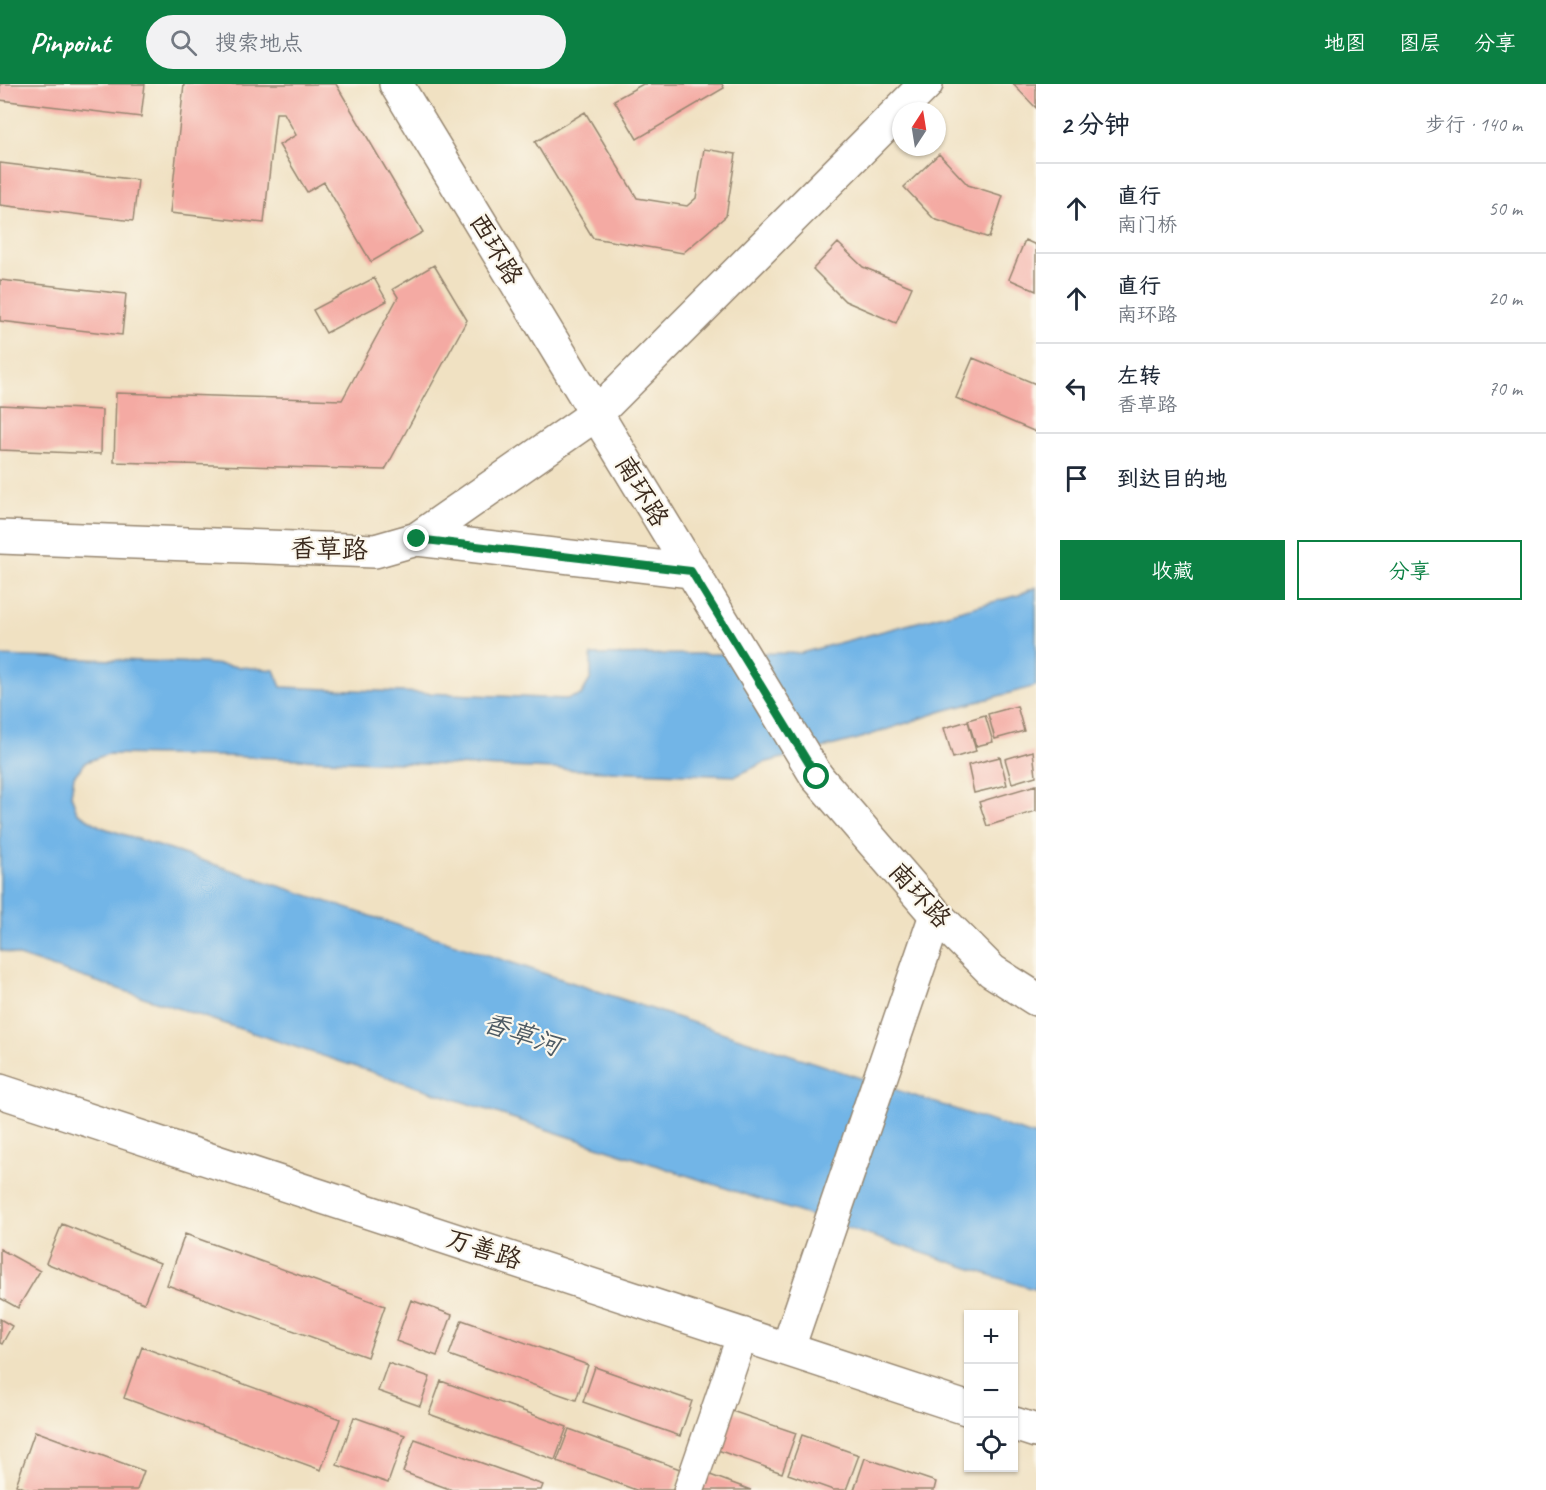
<!DOCTYPE html>
<html lang="zh">
<head>
<meta charset="utf-8">
<style>
	:root { --surface:#fff; --page:#f2f2f3; --text:#1f2937; --muted:#747a83; --line:#e0e1e3; --accent:#0b8043 }
	body { margin:0; font-family:Caveat,"LXGW WenKai TC",sans-serif; background:var(--page); color:var(--text) }
	.controls { position:absolute; right:18px; bottom:18px; display:grid; overflow:hidden; border-radius:0px; box-shadow:0 2px 4px #0004 }
	.controls button { width:54px; height:54px; display:grid; place-items:center; padding:0; border:0; border-bottom:2px solid var(--line); background:var(--surface); color:var(--text); font:30px sans-serif }
	.compass { position:absolute; left:892px; top:18px; width:54px; height:54px; border-radius:50%; background:var(--surface); box-shadow:0 2px 4px #0004; rotate:12deg }
	.stop { position:absolute; width:18px; height:18px; margin:-14px; border:4px solid #0b8043; border-radius:50%; background:#fff }
	.stop.end { background:#0b8043; border-color:#fff; box-shadow:0 2px 6px #0008 }
	.list { margin:0; padding:0; list-style:none }
	h2 { display:flex; justify-content:space-between; align-items:center; height:78px; margin:0; padding:0 24px; font-size:26px }
	h2 small { font-size:20px; font-weight:400; color:var(--muted) }
	.list li { display:grid; grid-template-columns:39px 1fr auto; gap:18px; align-items:center; box-sizing:border-box; height:90px; padding:0 24px; border-top:2px solid var(--line) }
	.list b { display:block; font-size:22px; white-space:nowrap }
	.list p { margin:0; font-size:20px; white-space:nowrap; color:var(--muted) }
	.list em { font-size:20px; font-style:normal; color:var(--muted) }
	.actions { display:flex; gap:12px; padding:18px 24px }
	.actions a { flex:1; padding:14px 0; border:2px solid var(--accent); border-radius:0px; text-align:center; font-size:21px; color:var(--accent) }
	.actions .main { background:var(--accent); color:#fff }
	.icon { flex:none; width:33px; height:33px; fill:none; stroke:currentColor; stroke-width:2; stroke-linecap:round; stroke-linejoin:round }
	.map { position:relative; flex:none; width:1036px; height:1406px; overflow:hidden }
	header { display:flex; align-items:center; gap:36px; box-sizing:border-box; height:84px; padding:0 30px; background:var(--accent); color:#fff }
	header strong { font-size:28px }
	nav { display:flex; gap:33px; margin-inline-start:auto; font-size:21px }
	.search { width:420px; height:54px; background:var(--page); display:flex; align-items:center; gap:15px; box-sizing:border-box; padding:0 21px; border-radius:33px; color:var(--muted); font-size:22px }
	main { display:flex }
	aside { flex:1; background:var(--surface) }
	.map>svg:first-child { display:block }
</style>
</head>
<body>
<header>
<strong>Pinpoint</strong>
<div class="search"><svg class="icon" aria-label="search" viewBox="0 0 24 24"><circle cx="10" cy="10" r="6"/><path d="M15 15l6 6"/></svg>搜索地点</div>
<nav><a>地图</a><a>图层</a><a>分享</a></nav>
</header>
<main>
<div class="map">
<svg width="1036" height="1406" viewBox="0 0 1036 1406">
	<rect width="100%" height="100%" fill="#fbf7ec"/>
	<filter id="ink" filterUnits="userSpaceOnUse"><feTurbulence type="fractalNoise" baseFrequency=".0167" numOctaves="2"/><feDisplacementMap in="SourceGraphic" scale="12" xChannelSelector="R" yChannelSelector="G"/><feConvolveMatrix kernelMatrix="1 2 1 2 8 2 1 2 1" color-interpolation-filters="sRGB"/></filter>
	<filter id="wash" filterUnits="userSpaceOnUse"><feTurbulence type="fractalNoise" baseFrequency=".008" numOctaves="4" result="noise"/><feDisplacementMap in="SourceGraphic" scale="24" xChannelSelector="R" yChannelSelector="G"/><feGaussianBlur stdDeviation="1.35" result="paint"/><feColorMatrix in="noise" values="0 0 0 0 0 0 0 0 0 0 0 0 0 0 0 0 0 1.4 0 .05"/><feComposite in="paint" operator="in"/></filter>
	<g filter="url(#wash)">
		<rect width="100%" height="100%" fill="#f0e1c2"/>
		<path fill="#72b5e7" stroke="#567082" stroke-width="1.5" d="M1036,503V602L943,627L858,655L763,679L736,692L221,672L108,670L86,678L74,692L71,711L77,728L101,743L1036,1052V1206L0,866V572L202,579L274,586L281,603L566,615L581,611L591,594V571L801,569L1019,511Z"/>
		<g id="blocks">
			<path fill="#f4aaa3" d="M0,0H145L141,33L0,16Z
				M184,0H336L423,148L371,178L324,98L307,108L279,61L296,51L284,29H276L264,139L170,129Z
				M643,0H722L724,4L637,55L614,16Z
				M1013,0H1036V24Z
				M585,28L637,114L687,122L696,114L704,65L736,70L726,132L683,169L593,154L535,58Z
				M939,70L968,101L1003,112L989,154L934,135L904,103Z
				M0,79L138,96L133,137L0,121Z
				M1025,156L1036,161V207L1009,195Z
				M838,159L863,183L912,203L896,239L845,217L813,185Z
				M434,181L467,236L385,386L114,378L116,309L342,316L398,213L393,205Z
				M374,194L387,217L326,249L313,226Z
				M0,196L126,210L122,251L0,237Z
				M973,274L1036,300V348L956,314Z
				M0,321L102,326L101,370L0,366Z
				M1017,622L1024,647L995,655L988,630Z
				M985,631L993,658L976,662L968,636Z
				M968,637L976,667L953,674L944,644Z
				M1033,667L1036,692L1012,699L1005,675Z
				M1000,673L1007,701L974,709L968,681Z
				M1036,701V727L987,742L979,718Z
				M62,1140L160,1179L144,1219L46,1179Z
				M185,1150L385,1222L367,1273L167,1201Z
				M0,1165L40,1187L18,1224L0,1214Z
				M411,1216L452,1231L437,1272L396,1257Z
				M0,1235L12,1242L2,1260L0,1259Z
				M462,1236L588,1281L576,1316L449,1271Z
				M142,1263L340,1335L321,1386L124,1314Z
				M388,1279L430,1293L420,1322L378,1307Z
				M595,1283L692,1317L680,1352L583,1318Z
				M441,1297L567,1343L555,1376L429,1330Z
				M726,1325L796,1349L782,1389L712,1364Z
				M354,1333L405,1351L388,1399L337,1381Z
				M569,1345L680,1385L673,1406H636L557,1377Z
				M35,1347L144,1387L137,1406H30L16,1401Z
				M802,1351L859,1371L846,1406H833L788,1390Z
				M415,1355L543,1401L541,1406H452L403,1388Z
				M865,1374L936,1398L934,1406H854Z
				M702,1388L751,1406H695Z"/>
		</g>
	</g>
	<g filter="url(#ink)">
		<use href="#blocks" fill-opacity="0" stroke="#968670" stroke-width="1.5"/>
		<g fill="none" stroke-linecap="round" stroke-linejoin="round">
			<g stroke="#968670" stroke-width="33">
				<path id="minor" d="M689,1406L743,1249"/>
			</g>
			<g stroke="#968670" stroke-width="36">
				<path id="tertiary" d="M396,0L817,693
					M0,453L375,467L417,455L691,487
					M417,455L596,330L926,0
					M788,1264L936,831"/>
			</g>
			<g stroke="#968670" stroke-width="36">
				<path id="secondary" d="M817,693L936,831L992,887L1036,915
					M0,1007L969,1325
					M1014,1340L1036,1347"/>
			</g>
			<use href="#minor" stroke="#fff" stroke-width="30"/>
			<use href="#tertiary" stroke="#fff" stroke-width="33"/>
			<use href="#secondary" stroke="#fff" stroke-width="33"/>
		</g>
	</g>
	<g fill="none" stroke-linecap="round" stroke-linejoin="round" filter="url(#ink)">
		<path stroke="#0b8043" stroke-width="8" d="M417,455L691,487L817,693"/>
	</g>
	<g text-anchor="middle" dominant-baseline="central" stroke-width="4.5" stroke-linejoin="round" paint-order="stroke">
		<g font-size="26" fill="#3b2a1e" stroke="#fbf7ec">
			<text transform="translate(496 165) rotate(59)">西环路</text>
			<text transform="translate(642 407) rotate(59)">南环路</text>
			<text transform="translate(329 465) rotate(1)">香草路</text>
			<text transform="translate(920 811) rotate(48)">南环路</text>
			<text transform="translate(484 1165) rotate(18)">万善路</text>
		</g>
		<g font-size="27" font-style="italic" fill="#4e5b64" stroke="#fbf7ec">
			<text transform="translate(522 950) rotate(19)">香草河</text>
		</g>
	</g>
</svg>
<div class="controls">
<button>+</button>
<button>−</button>
<button><svg class="icon" aria-label="locate" viewBox="0 0 24 24"><circle cx="12" cy="12" r="6"/><path d="M12 2v4M12 18v4M2 12h4M18 12h4"/></svg></button>
</div>
<svg class="compass" viewBox="-18 -18 36 36"><path d="M0-13l5 13h-10z" fill="#e53935"/><path d="M0 13l5-13h-10z" fill="#747a83"/></svg>
<div class="stop" style="left:817px;top:693px"></div>
<div class="stop end" style="left:417px;top:455px"></div>
</div>
<aside>
<h2>2 分钟<small>步行 · 140 m</small></h2>
<ul class="list">
<li><svg class="icon" aria-label="ahead" viewBox="0 0 24 24"><path d="M12 20V5M6 11l6-6 6 6"/></svg><div><b>直行</b><p>南门桥</p></div><em>50 m</em></li>
<li><svg class="icon" aria-label="ahead" viewBox="0 0 24 24"><path d="M12 20V5M6 11l6-6 6 6"/></svg><div><b>直行</b><p>南环路</p></div><em>20 m</em></li>
<li><svg class="icon" aria-label="left" viewBox="0 0 24 24"><path d="M17 20v-9H6M10 6l-5 5 5 5"/></svg><div><b>左转</b><p>香草路</p></div><em>70 m</em></li>
<li><svg class="icon" aria-label="arrive" viewBox="0 0 24 24"><path d="M6 21V4h12l-3 4 3 4H6"/></svg><div><b>到达目的地</b></div></li>
</ul>
<div class="actions"><a class="main">收藏</a><a>分享</a></div>
</aside>
</main>
</body>
</html>
